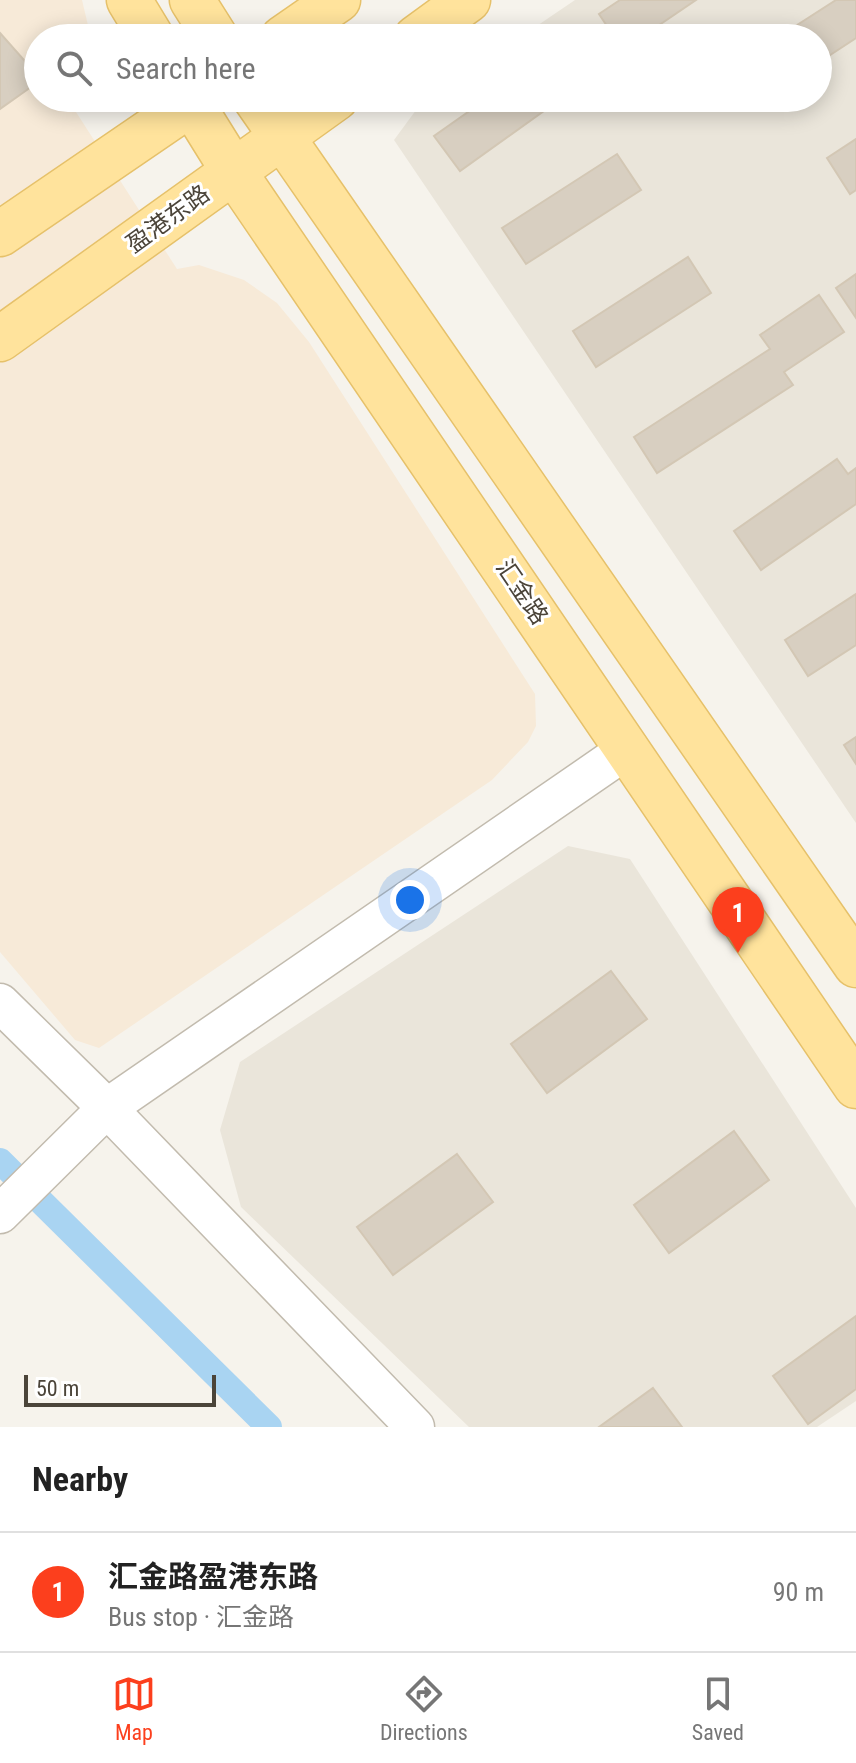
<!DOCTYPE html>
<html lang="en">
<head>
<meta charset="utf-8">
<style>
	:root { --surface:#fff; --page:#f2f2f2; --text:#222; --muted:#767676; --line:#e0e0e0; --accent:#fc3f1d }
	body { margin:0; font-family:"Roboto Condensed","Noto Sans SC",sans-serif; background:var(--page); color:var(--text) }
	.scale { position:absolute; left:24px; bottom:20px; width:192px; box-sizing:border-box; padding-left:8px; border:4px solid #4b4439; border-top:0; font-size:22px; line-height:28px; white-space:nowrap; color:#4b4439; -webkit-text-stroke:6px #fff; paint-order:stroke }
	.you { position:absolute; left:410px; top:900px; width:28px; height:28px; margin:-20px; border:6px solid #fff; border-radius:50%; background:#1a73e8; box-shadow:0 0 0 12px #1a73e833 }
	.badge { display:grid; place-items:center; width:52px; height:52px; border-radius:50%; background:var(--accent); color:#fff; font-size:26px; font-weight:700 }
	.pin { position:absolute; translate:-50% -66px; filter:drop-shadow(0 2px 4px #0008) }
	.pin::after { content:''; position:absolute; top:42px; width:28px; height:24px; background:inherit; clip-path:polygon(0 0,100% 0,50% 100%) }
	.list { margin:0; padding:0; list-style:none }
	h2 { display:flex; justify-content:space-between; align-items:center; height:104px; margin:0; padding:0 32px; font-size:34px }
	h2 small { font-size:26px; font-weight:400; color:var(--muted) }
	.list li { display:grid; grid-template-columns:52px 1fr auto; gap:24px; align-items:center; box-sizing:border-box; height:120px; padding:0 32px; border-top:2px solid var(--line) }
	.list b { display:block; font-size:30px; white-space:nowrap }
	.list p { margin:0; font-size:26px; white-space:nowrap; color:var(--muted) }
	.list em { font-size:26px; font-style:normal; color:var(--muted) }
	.icon { flex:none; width:44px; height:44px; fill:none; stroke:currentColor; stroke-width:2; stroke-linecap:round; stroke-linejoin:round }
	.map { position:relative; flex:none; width:856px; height:1427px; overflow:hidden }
	.search { position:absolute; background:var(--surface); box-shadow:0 4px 20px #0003; left:24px; right:24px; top:24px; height:88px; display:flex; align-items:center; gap:20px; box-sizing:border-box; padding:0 28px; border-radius:44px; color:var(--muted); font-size:30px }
	.sheet { height:224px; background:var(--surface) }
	nav { display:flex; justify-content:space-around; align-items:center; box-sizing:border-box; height:112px; border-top:2px solid var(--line); background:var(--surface); font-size:22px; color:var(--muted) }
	nav a { display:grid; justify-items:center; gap:4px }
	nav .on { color:var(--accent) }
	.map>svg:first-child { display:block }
</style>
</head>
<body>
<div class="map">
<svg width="856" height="1427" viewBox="0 0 856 1427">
	<rect width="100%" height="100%" fill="#f6f3ec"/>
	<path fill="#eae5da" d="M575,0H856V823L394,140L419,106L431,98H818V38H519Z
		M568,846L630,859L856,1208V1401L817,1427H469L241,1207L220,1130L240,1062Z"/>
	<path fill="#f7ead8" d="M0,0H82L91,38H38V98H67L177,269L199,265L244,280L277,303L309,342L535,694L536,726L528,742L492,780L99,1048L75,1040L0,952Z"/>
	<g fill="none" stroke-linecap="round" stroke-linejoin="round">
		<path stroke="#a9d4f2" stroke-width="26" d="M0,1161L269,1427"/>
	</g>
	<path fill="#d8cfc1" stroke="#d3c7b4" stroke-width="2" d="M620,0H696L640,38H615L599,14Z
		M836,0H856V38L818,63V38H777Z
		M585,29L592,38H572Z
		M0,33L38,76V82L0,109Z
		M488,98H562L460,171L434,136Z
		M856,139V190L850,194L827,158Z
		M617,154L641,190L526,264L502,228Z
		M688,257L711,293L596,367L573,331Z
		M856,274V318L836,288Z
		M819,295L844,332L784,372L793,385L657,473L634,437L770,349L760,335Z
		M837,459L848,474L856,468V504L761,570L734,531Z
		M856,594V645L808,676L785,640Z
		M856,737V764L844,745Z
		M611,971L647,1019L547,1093L511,1044Z
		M734,1131L769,1180L669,1253L634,1205Z
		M457,1154L493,1202L393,1275L357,1227Z
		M856,1316V1389L808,1424L773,1376Z
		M653,1388L682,1427H599Z"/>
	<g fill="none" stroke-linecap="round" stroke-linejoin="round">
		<g stroke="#c2bbae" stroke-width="41">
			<path id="minor" d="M0,1003L107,1108L415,1427
				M0,1214L107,1108L629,748"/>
		</g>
		<g stroke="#e6c16a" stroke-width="47">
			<path id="major" d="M129,0L152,38
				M192,0L216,38
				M283,38L338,0
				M416,38L468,0
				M188,98L234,172L856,1086
				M255,98L856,965
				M0,234L199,98
				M0,339L336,98"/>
		</g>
		<use href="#minor" stroke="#fff" stroke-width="38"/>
		<use href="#major" stroke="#ffe39c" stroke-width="44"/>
	</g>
	<g text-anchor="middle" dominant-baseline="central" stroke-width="6" stroke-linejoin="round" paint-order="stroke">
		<g font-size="24" fill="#4b4439" stroke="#fff">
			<text transform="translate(168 219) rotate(-36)">盈港东路</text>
			<text transform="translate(522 592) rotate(56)">汇金路</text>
		</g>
	</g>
</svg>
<div class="scale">50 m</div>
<div class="you"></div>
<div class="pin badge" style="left:738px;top:953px">1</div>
<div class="search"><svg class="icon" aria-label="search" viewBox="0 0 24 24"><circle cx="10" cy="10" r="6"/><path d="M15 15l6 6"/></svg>Search here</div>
</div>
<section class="sheet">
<h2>Nearby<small></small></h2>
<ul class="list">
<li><span class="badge">1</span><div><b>汇金路盈港东路</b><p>Bus stop · 汇金路</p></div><em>90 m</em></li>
</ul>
</section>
<nav>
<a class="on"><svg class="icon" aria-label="map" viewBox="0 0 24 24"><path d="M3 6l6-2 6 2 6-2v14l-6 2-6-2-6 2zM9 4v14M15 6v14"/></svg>Map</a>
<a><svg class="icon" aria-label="directions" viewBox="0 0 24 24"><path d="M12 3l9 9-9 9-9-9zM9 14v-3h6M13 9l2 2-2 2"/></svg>Directions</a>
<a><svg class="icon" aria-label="saved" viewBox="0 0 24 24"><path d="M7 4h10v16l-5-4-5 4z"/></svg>Saved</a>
</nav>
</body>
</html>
